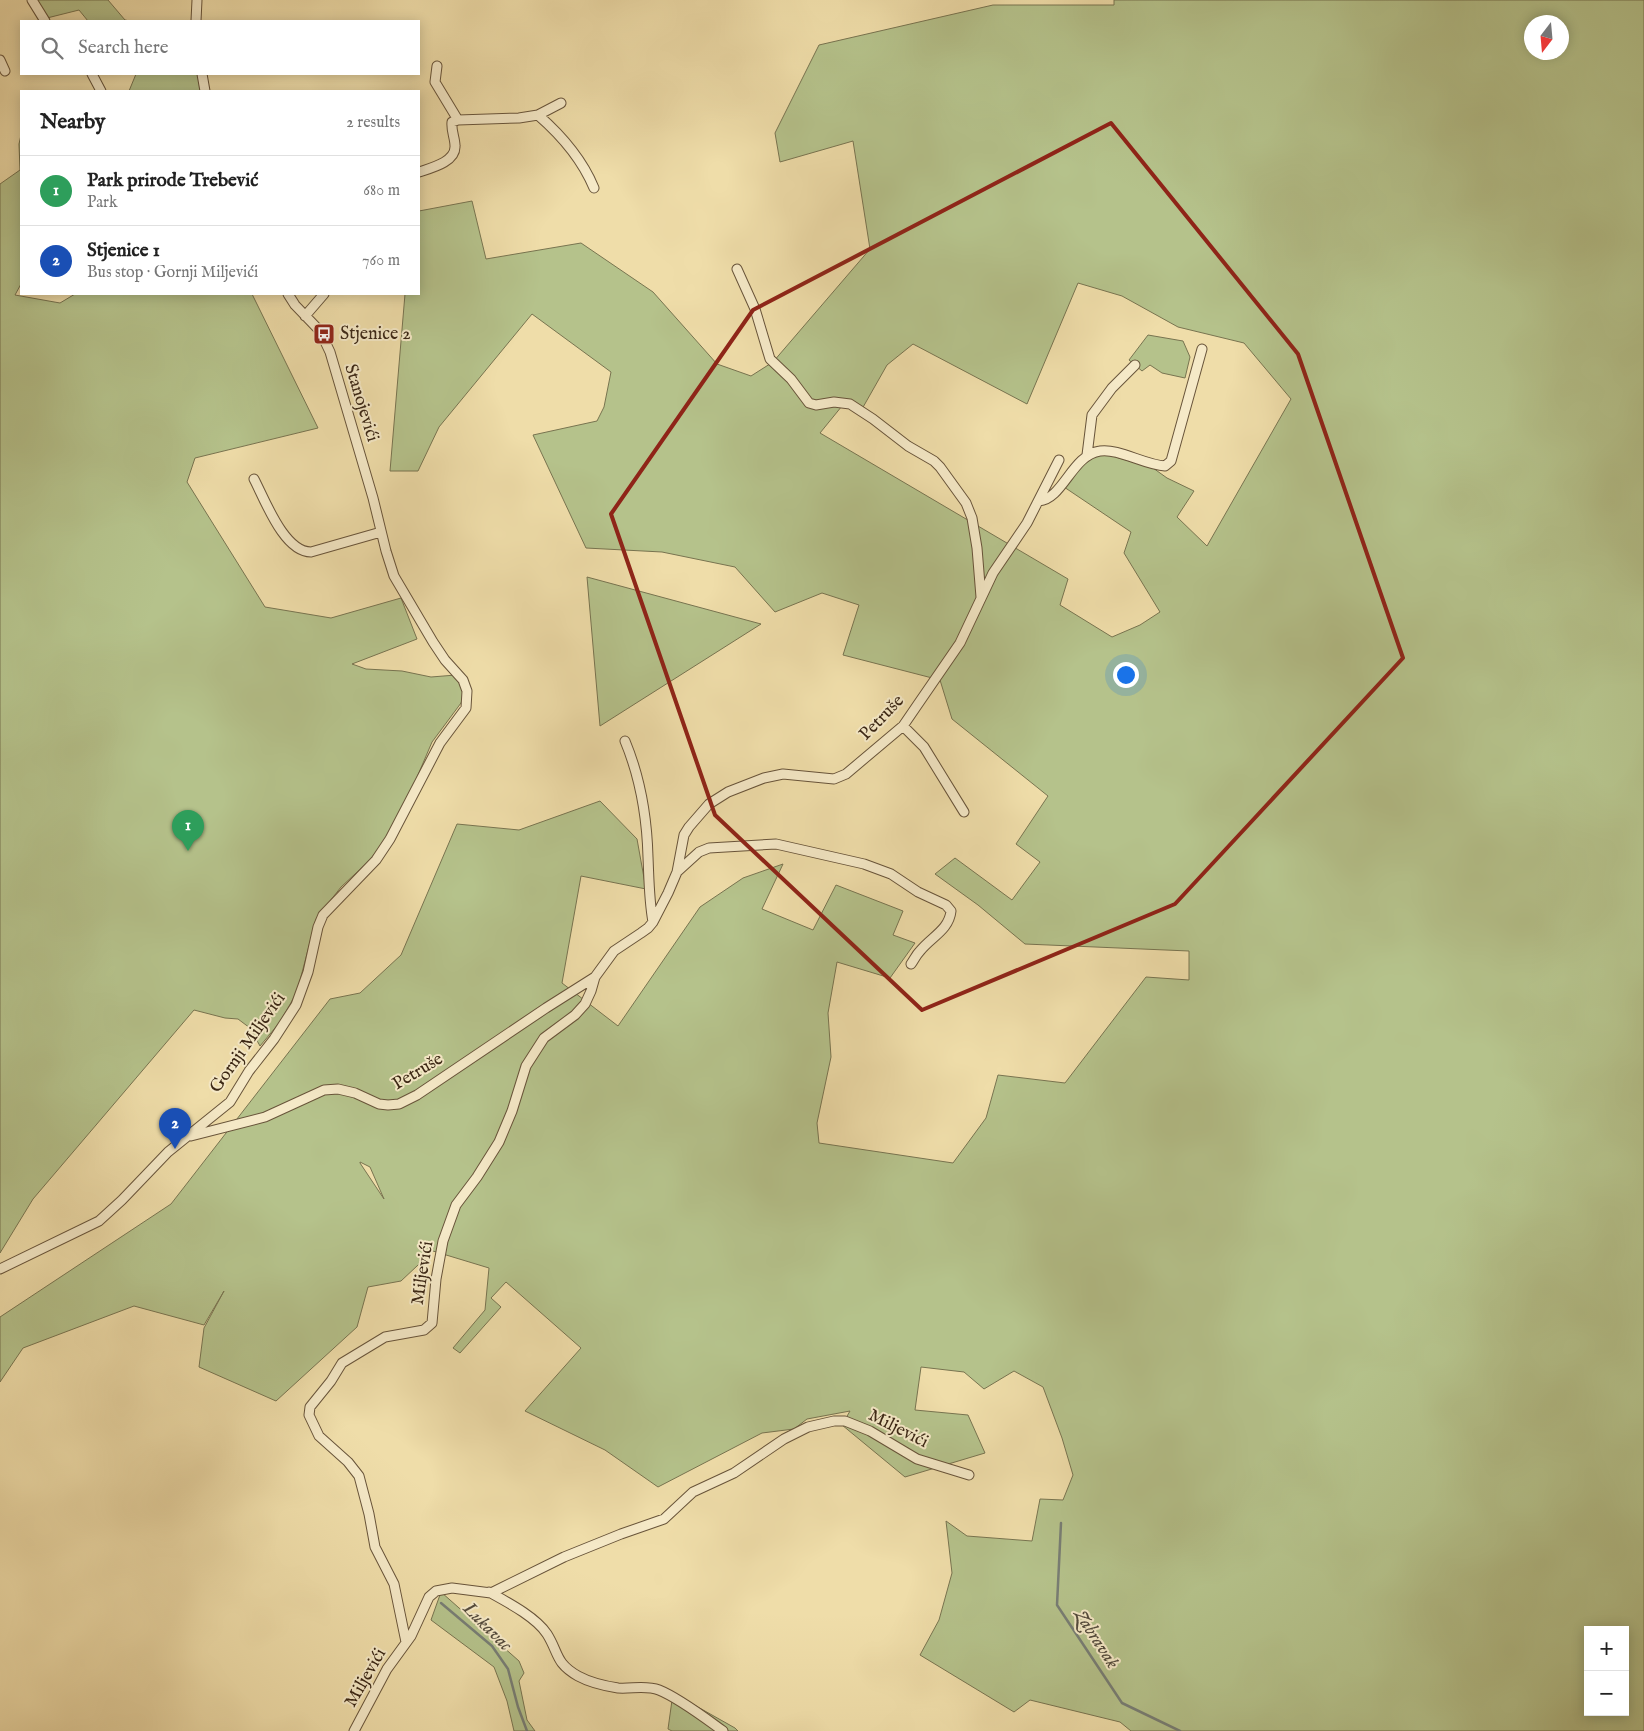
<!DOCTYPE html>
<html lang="en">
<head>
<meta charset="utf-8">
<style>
	:root { --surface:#fff; --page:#f6f6f6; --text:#222; --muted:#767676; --line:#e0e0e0; --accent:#db2777 }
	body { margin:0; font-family:"IM FELL English",serif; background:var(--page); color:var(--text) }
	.controls { position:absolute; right:15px; bottom:15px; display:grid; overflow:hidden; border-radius:0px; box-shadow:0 2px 12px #0003 }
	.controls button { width:45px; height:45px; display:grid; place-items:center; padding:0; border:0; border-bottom:1px solid var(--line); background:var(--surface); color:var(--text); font:25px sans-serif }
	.compass { position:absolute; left:1524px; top:15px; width:45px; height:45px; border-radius:50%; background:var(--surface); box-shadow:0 2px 12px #0003; rotate:196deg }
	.you { position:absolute; left:1125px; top:674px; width:18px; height:18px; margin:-12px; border:4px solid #fff; border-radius:50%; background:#1a73e8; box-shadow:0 0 0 8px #1a73e833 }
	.badge { display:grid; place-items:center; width:32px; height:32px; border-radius:50%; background:var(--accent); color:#fff; font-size:16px; font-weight:700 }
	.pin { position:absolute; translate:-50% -41px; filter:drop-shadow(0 1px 2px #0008) }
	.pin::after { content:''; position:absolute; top:26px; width:18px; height:15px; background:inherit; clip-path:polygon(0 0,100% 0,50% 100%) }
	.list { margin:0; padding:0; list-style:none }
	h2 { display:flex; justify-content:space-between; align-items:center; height:65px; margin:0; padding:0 20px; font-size:21px }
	h2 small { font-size:16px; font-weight:400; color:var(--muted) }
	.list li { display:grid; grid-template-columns:32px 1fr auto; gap:15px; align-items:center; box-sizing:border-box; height:70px; padding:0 20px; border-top:1px solid var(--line) }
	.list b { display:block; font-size:19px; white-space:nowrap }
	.list p { margin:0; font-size:16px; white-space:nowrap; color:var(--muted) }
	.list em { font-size:16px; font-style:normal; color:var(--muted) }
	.icon { flex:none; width:28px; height:28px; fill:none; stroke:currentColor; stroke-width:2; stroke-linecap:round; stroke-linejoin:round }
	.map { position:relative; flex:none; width:1644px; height:1731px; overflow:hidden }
	.search { position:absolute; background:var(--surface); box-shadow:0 2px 12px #0003; left:20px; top:20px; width:400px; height:55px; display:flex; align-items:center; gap:12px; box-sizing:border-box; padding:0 18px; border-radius:0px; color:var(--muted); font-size:19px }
	.panel { position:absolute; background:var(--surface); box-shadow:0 2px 12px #0003; left:20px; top:90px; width:400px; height:205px; border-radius:0px }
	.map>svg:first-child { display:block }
</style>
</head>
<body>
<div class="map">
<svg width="1644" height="1731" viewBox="0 0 1644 1731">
	<rect width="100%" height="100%" fill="#efdda9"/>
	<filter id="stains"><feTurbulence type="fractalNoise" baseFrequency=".004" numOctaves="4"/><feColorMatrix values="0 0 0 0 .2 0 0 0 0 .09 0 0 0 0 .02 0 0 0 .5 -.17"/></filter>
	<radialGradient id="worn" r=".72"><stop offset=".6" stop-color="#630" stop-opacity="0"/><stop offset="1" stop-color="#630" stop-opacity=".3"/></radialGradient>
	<path fill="#b5c28b" stroke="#787450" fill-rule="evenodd" d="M36,0H108L125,20L130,21H88L79,10L47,18Z
		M1114,0H1644V1731H1131L1120,1722L1030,1700L1014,1712L920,1655L939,1620L952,1573L946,1521L967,1536L1032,1541L1040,1499L1063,1500L1073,1475L1062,1438L1043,1387L1014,1371L984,1389L964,1372L921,1367L915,1410L968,1415L985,1453L905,1477L842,1425L850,1411L807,1419L794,1429L762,1433L658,1487L605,1450L525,1411L581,1348L506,1282L491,1298L501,1307L460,1353L453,1348L485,1310L489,1268L433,1251L401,1281L368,1287L357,1327L276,1401L199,1367L204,1328L224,1291L204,1325L134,1306L23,1348L0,1382V1317L171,1204L330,999L360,993L401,955L457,824L519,830L600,801L637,839L646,889L581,876L562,983L618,1026L700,907L743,878L783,864L762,909L813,930L836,885L903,911L893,935L915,943L890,978L837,962L828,1013L831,1057L817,1123L819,1143L953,1163L986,1118L998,1075L1065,1083L1146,977L1189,980V951L1025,944L978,905L935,874L955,858L1012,900L1040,862L1016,844L1048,796L952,719L940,680L843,655L859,605L822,593L775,612L735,567L662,552L586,548L533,435L597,421L604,407L611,372L532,314L439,427L418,471H390L405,294H419V211L472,201L486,259L581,243L653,292L717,364L751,376L773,362L870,249L853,141L780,162L775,133L819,45L993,5H1114ZM1532,22H1562V52H1532ZM1078,283L1122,296L1178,327L1244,343L1291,399L1207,546L1177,517L1194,491L1167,478L1153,468L1099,452L1083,462L1064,487L1131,532L1124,553L1160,612L1140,625L1112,637L1060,605L1068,579L820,433L842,406L862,409L887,365L913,344L1027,404ZM360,1162L370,1167L384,1199L360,1163ZM1588,1630H1625V1712H1588Z
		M136,74H200L203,91H129Z
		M21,135V284L15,295L60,303L75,294H252L318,428L195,458L187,482L265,607L331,618L401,598L417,639L352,664L366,669L402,671L431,677L456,675L462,687L463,696L461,703L432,742L409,796L385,840L369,861L341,887L316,919L297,992L280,1022L260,1046L250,1028L238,1019L225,1018L194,1010L33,1199L0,1253V184L20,170L19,144Z
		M1148,335L1183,341L1190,357L1185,378L1162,373L1150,365L1142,371L1129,360Z
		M587,577L761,624L600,726Z
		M441,1592L519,1661L524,1673L519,1681L527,1720L535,1731H514L507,1701L494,1667L431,1620Z
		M673,1693L735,1728L738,1731H672L668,1729Z"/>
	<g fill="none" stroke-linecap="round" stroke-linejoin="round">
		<path stroke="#787e75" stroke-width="2.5" d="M1061,1523L1057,1605L1122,1703L1180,1731
			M441,1603L492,1646L508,1669L518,1707L527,1731"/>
		<g stroke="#68543a" stroke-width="11">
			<path id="minor" d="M32,0L45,21
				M196,21L197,0
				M0,60L5,71
				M437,66L435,82L458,120
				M92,74L101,91
				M202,74L205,91
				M538,115C561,135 582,159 594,188
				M419,172C431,168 456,162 455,146C455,138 451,131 452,122L458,120L519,118L538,115L561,103
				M737,269L755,309L770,359L791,379L809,403L816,405L834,402L850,404L873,419L908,446L934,461L940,467L966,503L972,518L977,548L981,597
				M305,316L324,294
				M1087,455L1092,415L1112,388L1135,365
				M254,479C265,500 284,552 311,552L381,532
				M1039,501C1063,499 1072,455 1100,451C1118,448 1145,465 1165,466L1171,461L1202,349
				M903,726L924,747L964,812
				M625,741C640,777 647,819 648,857C649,879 649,900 653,922
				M677,872L699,852L709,848L776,844L864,864L891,874L918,892L946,905L951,911C949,930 931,937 920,951C916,955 914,960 911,964
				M191,1136L265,1117L324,1090L338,1089L355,1093L379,1104L388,1105L399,1104L417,1095L546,1008L595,977
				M0,1269L99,1221L122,1200L168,1152L230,1102L249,1071L274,1039L296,1005L308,972L318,927L323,915L376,860L390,839L440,743L466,708L467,691L463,680L445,660L433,642L394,576L386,551L373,498L330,352L320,331L295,305L288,294
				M489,1592C507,1602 536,1617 547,1634C559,1653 555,1663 578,1676C589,1682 605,1686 618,1688C632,1689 646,1685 659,1690C679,1698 705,1718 723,1731
				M406,1642L394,1584L375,1547L369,1514L359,1476L348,1462L319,1436L309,1415L310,1407L331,1381L342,1363L385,1337L424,1330L432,1323L436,1279L443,1241L456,1205L477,1177L499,1142L512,1111L526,1066L544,1038L575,1015L585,1004L591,991L595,977L614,951L641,933L648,928L653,922L668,893L677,872L684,835L689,827L709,804L728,792L764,778L783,774L834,779L846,774L903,726L916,707L960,643L993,573L1027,523L1059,460
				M354,1731L387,1669L411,1636L429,1597L436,1591L452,1588L491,1593L564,1557L621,1534L664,1519L693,1492L734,1473L784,1439L808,1427L834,1421H845L870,1431L917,1459L969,1475"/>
		</g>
		<use href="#minor" stroke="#f5e9c7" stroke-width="9"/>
	</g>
	<path fill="none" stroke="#8f2418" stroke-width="4" stroke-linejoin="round" d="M1111,123L1298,354L1403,658L1175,904L922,1010L715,815L611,514L753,310Z"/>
	<defs>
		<g id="bus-square" transform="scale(1.125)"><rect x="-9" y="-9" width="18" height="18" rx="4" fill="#8f2418" stroke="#f5e9c7"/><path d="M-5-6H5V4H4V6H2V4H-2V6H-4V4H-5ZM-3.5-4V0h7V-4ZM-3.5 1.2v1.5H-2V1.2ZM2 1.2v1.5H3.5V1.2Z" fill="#fff"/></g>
	</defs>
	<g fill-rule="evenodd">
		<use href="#bus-square" x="324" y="334"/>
	</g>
	<g text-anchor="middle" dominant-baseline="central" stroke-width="4" stroke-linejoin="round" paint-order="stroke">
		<g font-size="18" fill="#3b2715" stroke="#f5e9c7" text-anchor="start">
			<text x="340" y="334">Stjenice 2</text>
		</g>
		<g font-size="18" fill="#3b2715" stroke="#f5e9c7">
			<text transform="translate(361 403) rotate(73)">Stanojevići</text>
			<text transform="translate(882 718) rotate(-46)">Petruše</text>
			<text transform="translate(248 1043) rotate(-55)">Gornji Miljevići</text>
			<text transform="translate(418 1072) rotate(-31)">Petruše</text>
			<text transform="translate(423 1273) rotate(-81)">Miljevići</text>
			<text transform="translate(898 1429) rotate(27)">Miljevići</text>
			<text transform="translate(366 1678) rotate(-60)">Miljevići</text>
		</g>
		<g font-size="19" font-style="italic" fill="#544b3d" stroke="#f5e9c7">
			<text transform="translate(487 1627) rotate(45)">Lukavac</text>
			<text transform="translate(1096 1639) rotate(57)">Zabravak</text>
		</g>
	</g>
	<rect width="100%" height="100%" filter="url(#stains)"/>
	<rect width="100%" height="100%" fill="url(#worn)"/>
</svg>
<div class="controls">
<button>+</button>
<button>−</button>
</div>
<svg class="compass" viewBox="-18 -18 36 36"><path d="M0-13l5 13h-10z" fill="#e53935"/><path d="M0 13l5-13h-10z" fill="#767676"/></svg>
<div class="you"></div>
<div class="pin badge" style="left:188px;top:851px;background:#2e9e5b">1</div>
<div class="pin badge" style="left:175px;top:1149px;background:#1a4fb4">2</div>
<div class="search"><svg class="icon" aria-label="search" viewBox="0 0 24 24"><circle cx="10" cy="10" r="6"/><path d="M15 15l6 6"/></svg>Search here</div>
<section class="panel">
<h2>Nearby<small>2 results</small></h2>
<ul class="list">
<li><span class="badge" style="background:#2e9e5b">1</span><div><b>Park prirode Trebević</b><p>Park</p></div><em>680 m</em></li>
<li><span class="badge" style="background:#1a4fb4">2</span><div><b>Stjenice 1</b><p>Bus stop · Gornji Miljevići</p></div><em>760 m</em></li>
</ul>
</section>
</div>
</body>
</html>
